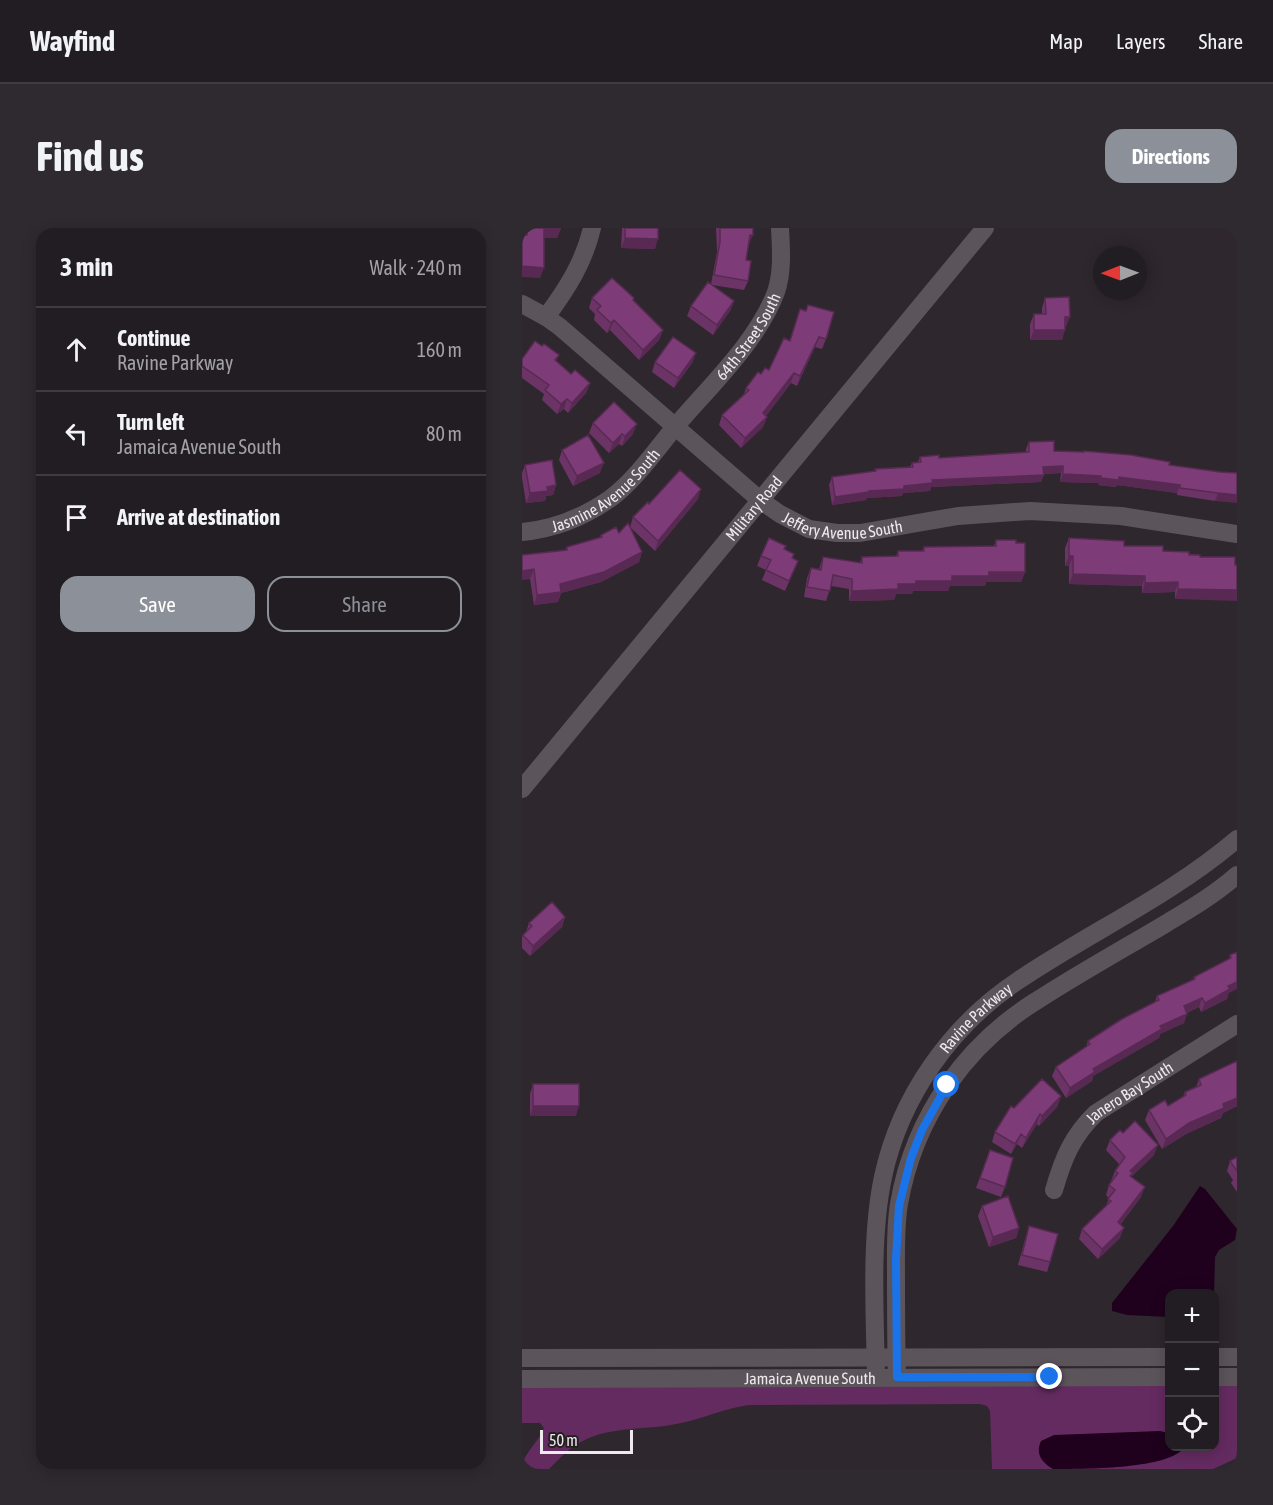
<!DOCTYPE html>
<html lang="en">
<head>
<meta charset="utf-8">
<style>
	:root { --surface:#221d22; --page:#2e2a2f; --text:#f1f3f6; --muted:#a2a2a5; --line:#3f3b40; --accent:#8c9099 }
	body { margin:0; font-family:"Asap Condensed",sans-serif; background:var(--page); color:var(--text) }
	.controls { position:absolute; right:18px; bottom:18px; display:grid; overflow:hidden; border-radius:12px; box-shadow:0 3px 15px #0003 }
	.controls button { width:54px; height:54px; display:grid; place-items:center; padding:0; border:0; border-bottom:2px solid var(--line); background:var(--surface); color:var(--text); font:30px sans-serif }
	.compass { position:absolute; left:571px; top:18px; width:54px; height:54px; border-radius:50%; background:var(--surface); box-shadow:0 3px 15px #0003; rotate:269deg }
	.scale { position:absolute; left:18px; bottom:15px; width:93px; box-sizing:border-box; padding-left:6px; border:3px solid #eee9ed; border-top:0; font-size:16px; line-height:21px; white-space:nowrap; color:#eee9ed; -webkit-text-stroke:4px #241e23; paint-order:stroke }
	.stop { position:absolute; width:18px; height:18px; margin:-14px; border:4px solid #1a73e8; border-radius:50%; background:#fff }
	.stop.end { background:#1a73e8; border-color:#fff; box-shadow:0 2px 6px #0008 }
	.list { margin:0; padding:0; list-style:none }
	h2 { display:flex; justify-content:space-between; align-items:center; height:78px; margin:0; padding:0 24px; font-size:26px }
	h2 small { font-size:20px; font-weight:400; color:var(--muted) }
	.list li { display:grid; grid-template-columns:39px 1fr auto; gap:18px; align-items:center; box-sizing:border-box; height:84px; padding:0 24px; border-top:2px solid var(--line) }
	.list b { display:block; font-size:22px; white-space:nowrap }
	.list p { margin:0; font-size:20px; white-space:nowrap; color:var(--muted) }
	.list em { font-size:20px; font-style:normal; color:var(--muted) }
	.actions { display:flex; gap:12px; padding:18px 24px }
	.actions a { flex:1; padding:14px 0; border:2px solid var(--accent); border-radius:18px; text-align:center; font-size:21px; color:var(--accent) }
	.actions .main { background:var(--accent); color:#fff }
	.icon { flex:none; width:33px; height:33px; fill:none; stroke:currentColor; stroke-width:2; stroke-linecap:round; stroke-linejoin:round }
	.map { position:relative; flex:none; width:715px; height:1241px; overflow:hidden; border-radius:18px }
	header { display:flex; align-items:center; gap:36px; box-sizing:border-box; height:84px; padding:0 30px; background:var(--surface); border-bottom:2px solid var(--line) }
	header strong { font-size:28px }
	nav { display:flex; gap:33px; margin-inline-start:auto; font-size:21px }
	.intro { display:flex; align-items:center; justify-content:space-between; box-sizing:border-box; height:144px; padding:0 36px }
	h1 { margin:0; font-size:42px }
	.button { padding:15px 27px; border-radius:18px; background:var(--accent); color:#fff; font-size:21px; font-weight:700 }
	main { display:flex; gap:36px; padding:0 36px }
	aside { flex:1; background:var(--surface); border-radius:18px; box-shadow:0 3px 15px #0003 }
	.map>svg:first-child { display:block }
</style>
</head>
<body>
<header>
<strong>Wayfind</strong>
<nav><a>Map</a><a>Layers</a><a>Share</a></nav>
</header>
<div class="intro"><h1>Find us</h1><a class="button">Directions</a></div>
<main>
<aside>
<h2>3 min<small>Walk · 240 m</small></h2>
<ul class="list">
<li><svg class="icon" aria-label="ahead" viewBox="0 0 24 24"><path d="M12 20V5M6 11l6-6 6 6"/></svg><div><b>Continue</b><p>Ravine Parkway</p></div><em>160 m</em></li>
<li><svg class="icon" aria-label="left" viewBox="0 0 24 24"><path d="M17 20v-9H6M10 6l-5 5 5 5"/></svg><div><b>Turn left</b><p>Jamaica Avenue South</p></div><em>80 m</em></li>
<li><svg class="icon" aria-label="arrive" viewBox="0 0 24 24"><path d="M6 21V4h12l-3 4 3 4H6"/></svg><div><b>Arrive at destination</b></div></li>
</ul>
<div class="actions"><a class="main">Save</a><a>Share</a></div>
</aside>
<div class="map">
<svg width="715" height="1241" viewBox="0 0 715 1241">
	<rect width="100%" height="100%" fill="#2e272d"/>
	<path fill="#642b60" d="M647,1154L648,1218H692L693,1154H715V1230L691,1241H470L468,1183L465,1178L458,1176L227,1177C203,1180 183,1190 159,1195C126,1203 89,1197 59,1214C47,1220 37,1231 27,1241H0C0,1226 17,1214 22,1200L18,1195H0V1156Z"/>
	<path fill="#1f011d" d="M678,958L683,961L715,1001L713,1012L697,1022L693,1029L692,1065L648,1066L647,1089L605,1087L590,1083V1075L651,998Z
		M638,1203L647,1205L648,1218L660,1219V1222C641,1241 562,1241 531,1241C520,1235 513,1226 519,1213L532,1207Z"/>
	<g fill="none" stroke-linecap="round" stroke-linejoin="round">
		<g stroke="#5c545b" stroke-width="18">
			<path id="s1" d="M0,76L24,89L38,99L238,272L258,286L287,301L315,305H338L436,288L508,283L599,288L715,306"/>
			<path d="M24,89C45,61 62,34 70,0"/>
			<path id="s2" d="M0,304C33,301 62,289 89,270C114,251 133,223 153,199C187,159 236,113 254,64C261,43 259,21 258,0"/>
			<path id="s3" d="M0,561L463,0"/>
			<path id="s4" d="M532,962C541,931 550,908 574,885L715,796"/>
			<path d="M692,1129H715"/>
			<path d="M0,1130L648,1129"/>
			<path id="s5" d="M354,1149C353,1087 348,1010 361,949C378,869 429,797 497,752C570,703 648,668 715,611"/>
			<path d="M375,1149C374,1116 374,1082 374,1049C374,1025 373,1000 377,976C392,889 444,815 519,770C555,747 592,726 628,705C658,687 689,670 715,647"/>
			<path d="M692,1149H715"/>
			<path id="s6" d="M0,1151L648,1149"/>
		</g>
	</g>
	<path fill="#6c3466" d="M1,0H39L35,10H22L18,50L1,7Z
		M100,0H136L133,21L99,20Z
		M194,0H231L227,16H226L224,32L226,53L222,62L190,57L212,73L208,83L191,107L165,88L169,78L189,56L195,24Z
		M70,70L111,72L141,102L137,112L117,132L88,102L85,105L72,92L73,86L67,80Z
		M523,70L548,89L543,99L540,112H508V96L512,86H520V80Z
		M278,81L304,111L300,121L293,119L275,158L269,155L244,188L245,189L241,199L219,220L197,197L200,187L222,166L224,160L239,146L247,142L268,112Z
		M20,118L37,127L34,133L49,146L68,155L64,165L46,185L42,181L35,186L20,172L22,166L0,150V131Z
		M174,125L170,135L152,160L130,144L133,134Z
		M71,195L111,206L100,218L97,216L87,225L67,205Z
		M507,214L532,223L698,244L715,245L693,273L655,267V265L595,257L594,259L576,257L577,255L538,254L539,245L522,246L519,254L409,259L408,263L381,265L380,268L345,270L344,272L310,277L307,257L310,249L353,243V241L388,239L390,235L396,234L398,229L417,230L504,224V221Z
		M40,222L78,245L51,258L37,232Z
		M3,237L34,257L31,267L24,268L23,273L4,275L0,250V245Z
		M176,271L133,323L109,300L120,324L117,334L79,354L39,365L36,374L12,377L8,351L0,327L43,322L45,319L78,309L79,307L97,305L108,299L111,289L127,276Z
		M547,310L641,323L678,327L653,371V364L620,365V358L547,356V338H543V320Z
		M474,312L494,315L503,344L499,354H464L463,358H428L426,363H391L390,366H374L372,372L327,373V361L309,358L304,373L282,369L285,350L289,340L297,341L301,329L338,335L340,329L374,328L376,323H400L402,319L472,318Z
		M263,321L272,326L271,330L276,333L263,363L240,352L244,342L235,338L239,328Z
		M43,689L40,699L8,728L0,720V709L4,704L7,695Z
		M715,724L705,771L679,784L677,779L665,785L662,795L638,806L637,810L571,848L570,853L544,870L530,848L534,839L564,819L566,813L633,774L635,768L671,752L672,749L707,731L708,727Z
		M715,833V878L701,885L699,890L664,906L640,921L623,892L627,882L646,878L661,869L663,864L674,859L677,851Z
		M11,856L54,888H8V866Z
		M539,868L535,879L517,898L515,896L500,920L495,916L489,926L470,914L473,904L492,880Z
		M601,905L632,927L609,949L619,969L598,997V1010L576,1031L557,1011L560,1001L584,978L587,970L584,967L587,957L590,954L589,953L593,943L597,936L584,922L588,912Z
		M468,922L483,959L479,969L454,960Z
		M715,929V964L709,955L711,952L705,943L708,933Z
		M460,978L497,1000L494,1010L467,1019L456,988Z
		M507,998L528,1034L525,1044L496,1037L504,1008Z"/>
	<path fill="#582a53" d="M22,0H39L35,10H19Z
		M228,7H231L227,16H224Z
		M103,10L136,11L133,21L99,20Z
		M0,38L22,40L18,50L0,49Z
		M212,73L208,83L191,107L195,97Z
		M543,89H548L544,99H539Z
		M92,92L88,102L85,105L89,95Z
		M141,102L137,112L117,132L121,122Z
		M512,102H543L540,112H508Z
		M297,109L293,119L275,158L278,148Z
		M174,125L170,135L152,160L156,150Z
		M272,145L269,155L238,195L241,185Z
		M68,155L64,165L46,185L50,175Z
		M45,171L42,181L35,186L39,176Z
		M245,189L241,199L219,220L223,210Z
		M115,196L111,206L100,218L103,208Z
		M100,206L97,216L87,225L91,215Z
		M82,235L78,245L51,258L55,248Z
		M541,238L539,245L519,246L521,239Z
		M541,246L579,248L577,255L538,254Z
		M522,247L519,254L409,259L408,263L381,265L380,268L345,270L344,272L310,277L313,269L347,263L382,258L410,252Z
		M597,249L658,257L655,265L595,257L594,259L576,257L579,250Z
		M34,257L31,267L24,268L23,273L4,275L8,265L25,259Z
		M179,261L176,271L133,323L136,313Z
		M696,265L715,267V275L693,273Z
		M120,324L117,334L79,354L39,365L36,374L12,377L15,367L38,356Z
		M547,328H551L547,338H543Z
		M12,341L8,351L0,352V343Z
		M467,344H503L499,354H464L463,358H428L426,363H391L390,366H374L372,372L327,373L330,363L394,353Z
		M551,346L623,348L620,358L547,356Z
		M656,354L653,364L620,365L623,355Z
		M656,361L715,362V373L653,371Z
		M43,689L40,699L8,728L11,718Z
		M715,754V761L707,765L705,771L679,784L683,775L706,758Z
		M680,770L677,779L658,788L662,778Z
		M665,786L662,795L638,806L637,810L571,848L570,853L544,870L548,860L571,841L638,798Z
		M539,868L535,879L517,898L520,888Z
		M715,870V878L701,885L699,890L664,906L640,921L644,911L667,895L701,876Z
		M11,878H57L54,888H8Z
		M518,886L515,896L500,920L504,910Z
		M499,906L495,916L489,926L493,916Z
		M636,917L632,927L609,949L607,955L608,943Z
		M623,959L619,969L592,1004L596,994Z
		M497,1000L494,1010L467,1019L471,1009Z
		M602,1000L598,1010L576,1031L580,1021Z"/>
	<path fill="#7d3c77" stroke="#582a53" stroke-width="1.5" d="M5,0H39H22V40L0,38V7H5Z
		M103,0H136V11L103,10Z
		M198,0H231V7H228L224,32L229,33L226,53L192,47L198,14Z
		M90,50L112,70L111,72L141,102L121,122L92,92L89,95L75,82L79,78L70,70Z
		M186,54L212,73L195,97L169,78Z
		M547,69L548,89H543V102H512V86H524L523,70Z
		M286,77L312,84L304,111L297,109L278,148L272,145L241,185L245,189L223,210L200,187L227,162L224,160L236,144L239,146L243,140L247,142L262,110L268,113L278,81L284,83Z
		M151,109L174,125L156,150L133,134Z
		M13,113L20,118L22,116L37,127L33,132L49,146L53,142L68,155L50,175L45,171L39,176L23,162L27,157L0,138V131Z
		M92,174L115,196L103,208L100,206L91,215L71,195Z
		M66,207L82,235L55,248L40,222Z
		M532,213V223L562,224V223L609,227L648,234L647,237L698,244L715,245V267L696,265L658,260V257L597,249V252L579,250V248L541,246V238L521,239L522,247L410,252L411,255L382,258V261L347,263V264L313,269L310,249L354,243L353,241L391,239L390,235L399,234L398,229L417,227V230L507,224V214Z
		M30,232L34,257L25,259L26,263L8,265L3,237Z
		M158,242L179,261L136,313L111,289L126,274L127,276Z
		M106,295L120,324L82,344L38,356L39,364L15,367L12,341L0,343V327L45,322V319L80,309L79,307L94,299L97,305Z
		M247,310L264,318L262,321L272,326L270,330L276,333L267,353L244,342L249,332L239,328Z
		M547,310L602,313V318H641V323L667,324V327H678V329H713V337H715V362L656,361V354L623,355V348L551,346V328H547Z
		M474,312H494V315H503V344H467V348H430V353H394V356H376V361L330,363V351L311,347L308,363L285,359L289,340L299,342L301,329L340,335V329L376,328V323H402V319L474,318Z
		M30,674L43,689L11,718L1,707L10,698L7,695Z
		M715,724V754L706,758L708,761L683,775L680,770L662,778L665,786L638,798L640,801L571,841L573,844L548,860L534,839L568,816L566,813L600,791L637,772L635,768L673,751L672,749L709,730L708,727Z
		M715,833V870L701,876L702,880L667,895L644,911L627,882L643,872L646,878L664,867L663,864L679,857L677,851Z
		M520,851L539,868L520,888L518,886L504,910L499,906L493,916L473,904L489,878L492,880Z
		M11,856H57V878H11Z
		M613,893L636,917L608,943L611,945L608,948L623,959L596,994L602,1000L580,1021L560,1001L589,973L586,971L593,962L587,957L596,945L593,943L603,929L588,912L598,902L601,905Z
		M468,922L491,930L483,959L458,950Z
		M715,929V943L708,933Z
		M486,968L497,1000L471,1009L460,978Z
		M507,998L536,1006L528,1034L500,1027Z"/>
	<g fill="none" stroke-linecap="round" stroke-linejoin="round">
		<path stroke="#1a73e8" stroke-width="8" d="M425,857L400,902L389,930L377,978L374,1031L375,1149H528"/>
	</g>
	<g text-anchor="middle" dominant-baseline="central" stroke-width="4.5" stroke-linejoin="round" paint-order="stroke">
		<g font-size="16" fill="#eee9ed" stroke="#241e23">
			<text stroke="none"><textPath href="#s2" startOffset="309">64th Street South</textPath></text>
			<text stroke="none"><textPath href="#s2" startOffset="96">Jasmine Avenue South</textPath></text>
			<text stroke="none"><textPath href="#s3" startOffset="364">Military Road</textPath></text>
			<text stroke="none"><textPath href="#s1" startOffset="399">Jeffery Avenue South</textPath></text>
			<text stroke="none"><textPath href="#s5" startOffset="388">Ravine Parkway</textPath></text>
			<text stroke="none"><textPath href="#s4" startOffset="128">Janero Bay South</textPath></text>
			<text stroke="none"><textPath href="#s6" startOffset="288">Jamaica Avenue South</textPath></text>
		</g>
	</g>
</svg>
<div class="controls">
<button>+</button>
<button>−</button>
<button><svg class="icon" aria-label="locate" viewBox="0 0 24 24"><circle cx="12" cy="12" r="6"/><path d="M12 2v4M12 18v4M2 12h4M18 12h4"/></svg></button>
</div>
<svg class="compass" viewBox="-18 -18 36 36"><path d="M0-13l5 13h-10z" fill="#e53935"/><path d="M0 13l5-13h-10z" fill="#a2a2a5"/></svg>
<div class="scale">50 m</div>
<div class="stop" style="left:425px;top:857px"></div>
<div class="stop end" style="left:528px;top:1149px"></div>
</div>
</main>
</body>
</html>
